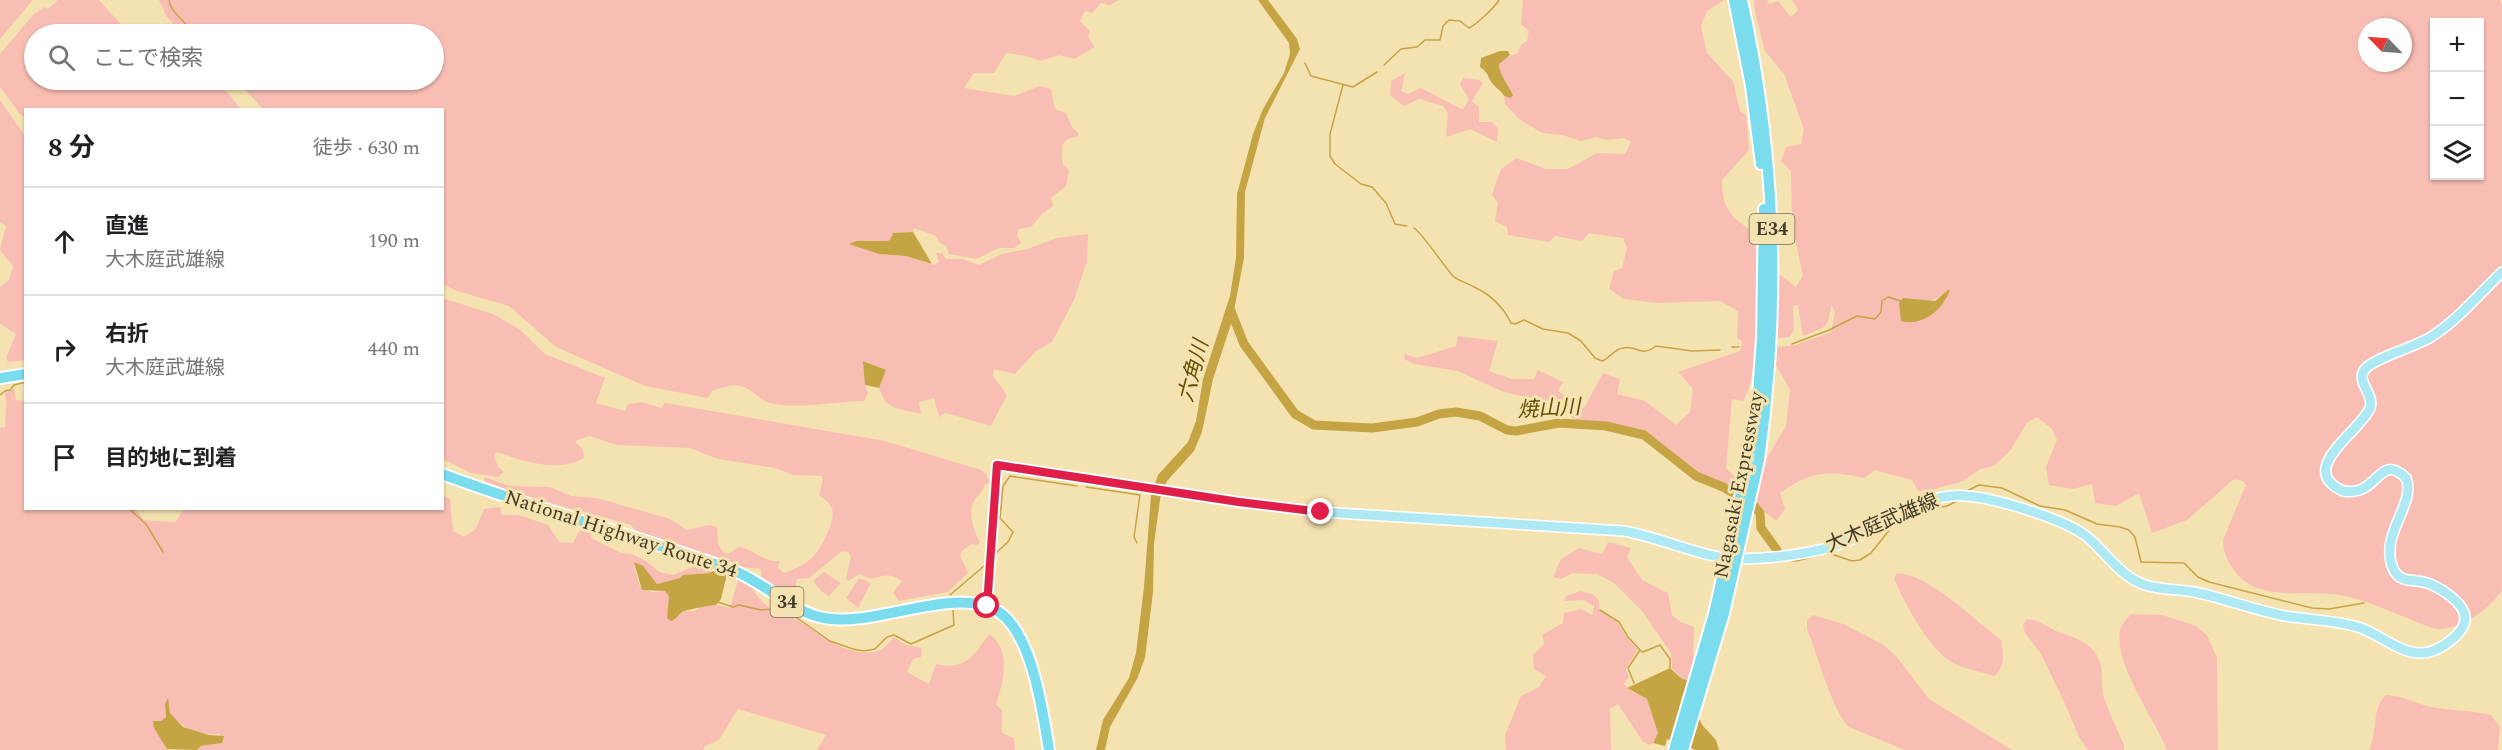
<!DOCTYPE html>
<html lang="ja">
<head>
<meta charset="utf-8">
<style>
	:root { --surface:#fff; --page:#f6f6f6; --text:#202124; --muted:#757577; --line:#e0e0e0 }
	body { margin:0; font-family:Spectral,"Noto Sans JP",serif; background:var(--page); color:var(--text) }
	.controls { position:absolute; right:18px; top:18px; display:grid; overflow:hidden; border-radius:0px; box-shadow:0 2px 4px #0004 }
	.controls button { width:54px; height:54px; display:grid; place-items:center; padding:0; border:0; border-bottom:2px solid var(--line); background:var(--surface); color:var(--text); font:30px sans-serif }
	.compass { position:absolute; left:2358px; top:18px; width:54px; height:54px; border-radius:50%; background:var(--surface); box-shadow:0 2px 4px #0004; rotate:295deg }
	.stop { position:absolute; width:18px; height:18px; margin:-14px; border:4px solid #e11d48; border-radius:50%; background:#fff }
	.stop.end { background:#e11d48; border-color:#fff; box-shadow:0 2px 6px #0008 }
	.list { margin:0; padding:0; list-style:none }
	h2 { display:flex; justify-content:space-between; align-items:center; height:78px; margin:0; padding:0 24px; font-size:26px }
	h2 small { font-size:20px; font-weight:400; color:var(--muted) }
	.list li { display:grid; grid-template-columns:39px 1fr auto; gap:18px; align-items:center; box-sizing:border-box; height:108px; padding:0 24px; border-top:2px solid var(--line) }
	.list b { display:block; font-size:22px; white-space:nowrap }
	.list p { margin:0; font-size:20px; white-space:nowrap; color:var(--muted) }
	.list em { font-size:20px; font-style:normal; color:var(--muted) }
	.icon { flex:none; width:33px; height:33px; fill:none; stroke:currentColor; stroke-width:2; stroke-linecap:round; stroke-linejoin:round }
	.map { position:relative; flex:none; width:2502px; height:750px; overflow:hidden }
	.search { position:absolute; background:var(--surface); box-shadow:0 2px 4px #0004; left:24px; top:24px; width:420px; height:66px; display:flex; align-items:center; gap:15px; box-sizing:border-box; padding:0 21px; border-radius:33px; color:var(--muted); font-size:22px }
	.panel { position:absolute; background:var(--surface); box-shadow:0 2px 4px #0004; left:24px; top:108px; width:420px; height:402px; border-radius:0px }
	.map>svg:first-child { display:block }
</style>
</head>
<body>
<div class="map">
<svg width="2502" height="750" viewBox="0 0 2502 750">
	<rect width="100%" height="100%" fill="#f5e2b1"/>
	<path fill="#f8beb4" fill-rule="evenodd" d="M0,0H33L0,39Z
		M58,0H99L130,34L140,25L149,34H34V80H207L227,92L241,109L26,110L25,117L20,114L0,87V54L34,14L45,7L48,9Z
		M159,0H1119L1110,5L1101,3L1092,13L1085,11L1080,21L1090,31L1088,37L1095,47L1074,59L1059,55L1040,61C1030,56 1018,55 1006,53L994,73H974L964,88L1014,96L1040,86L1051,89L1055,109L1066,113L1072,127L1079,134L1077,137C1060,138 1061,149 1063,164L1069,170L1066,186L1051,198L1053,206L1042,214L1031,227L1019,229L1017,235L1021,243L1014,248H999L976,259L949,254L946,246L940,243L936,236L914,228L913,232L893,233L890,240L886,241H856L850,244L879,254L906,256L934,265L939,262L936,253H942L946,259H963L979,265L1002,254L1027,249L1057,238L1088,234L1087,261L1074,300L1052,342L1036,351L1015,374L994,369L993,376L1007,395L991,426L946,413L939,417L934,398L919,402L921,414L895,408L885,402L879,388L885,370L864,361L865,385L868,393L864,401C837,402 807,407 780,405C747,402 757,374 712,391L708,398L645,386L556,347L509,306L457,291L443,284L442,110L263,109L236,80H434V34H183L167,17Z
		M1523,0H1724L1707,11L1701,26L1707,53L1733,81L1740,111L1746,115L1749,150L1722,180C1722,210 1731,217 1755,233C1757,270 1762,372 1743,401L1732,399L1726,468L1737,479L1734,490L1704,478L1651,435L1599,422L1577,420L1542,401L1501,391L1458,371L1414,364L1404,359L1405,354L1417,358L1456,346L1458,336L1498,341L1489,371L1512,379H1534L1538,370L1563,382L1558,391L1584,408L1603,373L1620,379L1617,394L1645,401L1676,425L1690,412L1693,389L1678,372L1740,351L1742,341L1737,338L1738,311L1720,301L1658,303L1624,299L1609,289L1614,271L1622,268L1627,248L1623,238L1589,233L1582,241L1555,236L1549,242L1508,235L1507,227L1495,221L1498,203L1492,195L1501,169L1517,158L1546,169H1568L1597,153L1625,154L1631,142L1624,138L1608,140L1596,137L1581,141L1562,135L1542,133L1519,119L1505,104L1504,96L1510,98C1511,78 1499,81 1499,64L1503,59L1518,53L1521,45L1527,41L1529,31L1521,24Z
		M1754,0H1767L1769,4L1778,1L1791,17L1798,10L1792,0H2500L2502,4V591C2486,611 2461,631 2435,629C2406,619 2378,604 2349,597C2312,587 2258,606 2233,569C2227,560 2223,551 2223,540L2246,485L2243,481L2234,479L2187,520L2152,533L2139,493L2116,506L2095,503L2092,484L2073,489L2049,485L2046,467L2057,440L2052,429L2037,417L2027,423L2010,451L1995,465L1979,470L1963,481L1935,489L1918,491L1912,480L1875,470L1864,478C1827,470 1811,471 1780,493L1785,509L1776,521L1756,505L1765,461L1786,426L1790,390L1776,365L1777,347L1796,345L1831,332L1835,311L1831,305C1829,330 1824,327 1803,336L1798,306L1793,305L1794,331L1789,337L1777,338L1779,274L1796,287L1803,275L1792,225L1791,171L1781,161L1786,147L1801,144L1804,129L1784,74L1765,51L1755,12ZM2434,22H2480V176H2434ZM2367,27H2403V63H2367ZM1948,290L1919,322L1911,298C1929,303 1934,302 1948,290Z
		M1405,73L1401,91L1408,94L1421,88L1463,110L1469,99L1460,85L1463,78L1479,80L1483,83L1472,101L1479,107V122H1492L1498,128L1497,142L1470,129L1446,137L1448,113L1443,106L1419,99L1404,106L1390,95L1391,81Z
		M0,100L25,136V360L8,362L6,358L16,334L0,324V287L9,280L13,266L0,250L6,226L0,222Z
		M442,298L493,314L519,329L545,354L605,378L596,403L625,411L628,404L642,402L661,408L665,403L885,441L981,470L987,475L989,482L984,485C983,493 978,494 974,501C968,513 973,531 980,542L977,545L971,544L962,551L960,555L968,573L948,592L899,601L893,593L902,581C889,572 884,576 870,579L860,574L848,581L846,578L851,557L848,552L842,551L809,578L797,579L794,595L790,597L762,581L761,569L741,567L637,533L631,525L485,485L484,478H487L509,486L550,487L571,496L597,498L670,519L687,530L709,525L717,527L718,544L724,553L728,554L739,547C754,549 764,563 779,561L778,568L784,573C794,569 805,565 813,557C821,549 836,520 832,509C830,503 824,499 819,495L823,479L821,476L793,475L775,468L718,459L690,448L617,445L589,436L575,441L583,450L584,458C558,473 523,461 496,452L494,456L498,467L504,472L498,477L471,473L443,459Z
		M14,388L16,400L25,401L26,508L136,509L144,520L175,522L184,509L442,508L443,495L450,499L453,531L464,537L476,529L484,509L500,507L502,515H519L548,525L559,542L573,543L582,527L591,530V538L621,553L632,554L646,561L659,572L673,575L699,564L717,569L710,573L683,575L680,578L657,584L649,574L634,565L640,587L651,592L665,591L670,596L667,618L675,620L683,611H695L704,605H716L730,608L738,580L751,585C756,596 764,606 776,611C782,614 788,613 793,617C820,633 847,661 881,650C885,648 890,641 894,637L906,645L922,648L921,657L913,659L907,672L929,684L936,664C966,671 974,655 989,634C1012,649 1003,683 996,705L1002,710V733L1014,738L1015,750H817L826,735L738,709L719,740L705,746L703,750H197L201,746L222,743L220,734C200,736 181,728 170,713L169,705L165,704L166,717L161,721H154L169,750H0V427L5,428L6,408L7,409L5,393Z
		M1608,542L1631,548L1627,557L1642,580L1668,593L1672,615L1681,622L1694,627L1693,670L1690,682L1681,678L1672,668L1671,653L1642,611L1614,583L1597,574L1573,573L1561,579L1553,577L1561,559L1579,548L1602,554Z
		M824,572L841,583L829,596L821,591L813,581Z
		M1897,573C1930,574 1975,621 2001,640C2004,655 2005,665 1995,676C1979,671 1961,669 1947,659C1926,643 1903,601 1894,578Z
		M859,578L871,583L858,608L846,598Z
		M1581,591L1594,595L1599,601V610L1618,623L1627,638L1638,649L1626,669L1629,677L1624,684L1631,691L1647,699L1658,733L1653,743L1649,745L1643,742L1618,704L1610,709L1611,750H1506L1505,735L1521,696L1539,687L1546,676L1534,669L1533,655L1544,644L1542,635L1563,623L1564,613L1581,609L1592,615L1594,606L1584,600L1564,601L1566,596Z
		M2131,614L2162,615L2196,626L2207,635L2217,658L2218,750H2167C2156,720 2108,657 2122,625C2124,622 2128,618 2131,614Z
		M1813,615L1843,624L1882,644L1896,656L1929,699L2012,750H1905L1849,727C1832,711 1817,653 1807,629V620Z
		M2027,619C2038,620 2046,626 2056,631C2075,638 2096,643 2101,666C2103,675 2101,685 2103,694C2108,711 2117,729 2124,745V750H2088L2079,737L2067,708L2041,654L2025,633L2023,625Z
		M2386,695C2402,695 2416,704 2431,707C2452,711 2471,710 2491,715L2500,727L2498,750H2369C2378,733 2371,709 2386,695Z"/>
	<path fill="#c5a444" d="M1258,0H1268L1297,39L1300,49L1265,118L1245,192L1244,258L1232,321L1213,379L1202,432L1194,451L1167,481L1161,493L1154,544L1153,592L1145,658L1137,679L1110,727L1105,750H1096L1103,720L1129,678L1136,653L1144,587L1151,495L1158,475L1188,442L1196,421L1203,379L1230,296L1236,258L1237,194L1253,134L1263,109L1284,73L1290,54L1289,43Z
		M1500,51H1508L1510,55L1499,64C1499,76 1509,84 1513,96L1510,98L1504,96C1501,90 1497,89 1493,84C1487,77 1490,74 1480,67L1481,58Z
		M913,232L932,264L906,256L879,254L849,244L856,241H886L890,240L893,233Z
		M1948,290H1950C1943,310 1922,327 1901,321L1899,303L1903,298L1935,301Z
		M863,361L886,370L879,388L865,385Z
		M634,562L643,566L657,584L680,578L683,575L710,573L717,569L727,574L721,599L716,605C711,605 685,610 682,612C678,615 677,619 671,621L667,618L669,596L665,591L642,590Z
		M1670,668L1681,678L1690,682L1685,693L1703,726L1716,740L1719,750H1696L1667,739L1665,746L1653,743L1658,733L1647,699L1627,688Z
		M168,698L170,713L183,727L209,735L224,736L222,743L201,746L197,750L167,749L154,728L153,721H161L166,717L165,704Z"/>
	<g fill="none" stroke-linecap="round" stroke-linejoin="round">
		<path stroke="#c5a444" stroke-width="1.5" d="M169,0C171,15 187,20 192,34
			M1305,63L1311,76L1353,87L1377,72
			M1384,65L1401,49L1417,47L1425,40H1440L1443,26L1449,20L1460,21L1469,28C1477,24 1494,8 1499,0
			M1343,85L1330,134V156L1335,164L1361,184L1372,187L1386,203L1395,224L1407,226
			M1414,228C1423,234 1443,265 1453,276C1458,281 1468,283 1474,287C1490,294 1503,307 1511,323L1515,324L1524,320L1543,329L1568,333L1581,341L1595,358L1602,361C1610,358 1614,349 1623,348C1638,345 1640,358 1656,346L1692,351L1720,350
			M1792,344L1829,330L1857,316L1875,319L1881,312L1882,301L1888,297L1901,301
			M1732,347H1739
			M0,395L5,391L10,390L14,385L26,382
			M1086,487L1140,495L1134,537L1137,543
			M1969,490L1979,485L2002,488L2040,506L2065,510L2097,524L2120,527L2129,530L2135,537L2141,562L2184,563L2198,577L2209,582L2312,608L2329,609L2364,603
			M128,508L146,524L163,552
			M997,552L1008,542L1013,532L1000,518L1003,486L1010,476L1077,486
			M1786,560L1796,561L1828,553L1852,561L1860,560L1871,553L1891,528L1923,511L1947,506L1959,500
			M950,595L984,566
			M718,602L733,607L739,605L761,610L773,609L790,613L830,641L853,649L864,651L875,649L887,637L894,635L911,644L954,625L953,610
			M1600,610L1619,622L1628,637L1640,650L1628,668L1634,683
			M1641,651L1643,652L1660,645L1670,659V668"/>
		<path stroke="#c5a444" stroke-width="9" d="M1231,311L1244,344L1295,414L1314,425L1372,428L1417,422L1439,414L1456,412L1480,416L1507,430L1516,431L1559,423L1606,426L1644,435L1696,476L1723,487L1754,506L1760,513L1761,528L1777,550"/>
		<g stroke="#fff" stroke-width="12">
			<path id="major" d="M987,606L997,465L1239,502L1321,512L1624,531C1657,537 1687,551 1719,557C1750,562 1805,555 1834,546C1879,533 1918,491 1967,496C1995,498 2064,519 2086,536C2106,552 2119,576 2145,585C2160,590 2178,589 2194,592C2224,598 2254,610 2285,616C2310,620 2336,620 2361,628C2380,635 2401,654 2422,653C2437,653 2466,634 2465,617C2464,603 2442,589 2430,584C2413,577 2397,587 2391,562C2383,531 2416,503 2406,478C2384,457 2380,481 2362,489C2356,492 2350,492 2343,491C2295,469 2361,431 2370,408C2375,394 2355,382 2365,369C2374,358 2415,347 2431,337C2458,320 2479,294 2502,272"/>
		</g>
		<g stroke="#fff" stroke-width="14">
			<path id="highway" d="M1734,0L1751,86L1761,164
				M1742,0C1776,152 1781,306 1759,460
				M0,378L26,374
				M1749,457L1758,394L1762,338L1764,209
				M442,474C538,510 636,536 732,570C765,582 789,611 824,618C875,628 956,584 999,612C1032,634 1043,712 1049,750
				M1674,750L1714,614
				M1683,750L1724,613"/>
		</g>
		<use href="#major" stroke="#afeaf4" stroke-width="9"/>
		<use href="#highway" stroke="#7adced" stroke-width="10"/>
		<g stroke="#fff" stroke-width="14" stroke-linecap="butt">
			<path id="highway-bridge" d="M1724,613L1759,460
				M1714,614L1749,457"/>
		</g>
		<use href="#highway-bridge" stroke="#7adced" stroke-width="10"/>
	</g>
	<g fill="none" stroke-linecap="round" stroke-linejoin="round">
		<path stroke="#e11d48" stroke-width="8" d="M987,606L997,465L1239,502L1321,512"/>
	</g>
	<g text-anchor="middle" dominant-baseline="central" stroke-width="6" stroke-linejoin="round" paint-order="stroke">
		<g fill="#f5e2b1" stroke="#786e51" stroke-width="1.5">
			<rect x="1749.5" y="214" width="45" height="30" rx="4.5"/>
			<rect x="770.5" y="587" width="33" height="30" rx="4.5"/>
		</g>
		<g font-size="18" font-weight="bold" fill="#433c28">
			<text x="1772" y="229">E34</text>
			<text x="787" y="602">34</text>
		</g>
		<g font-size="20" fill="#433c28" stroke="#f5e2b1">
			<text transform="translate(1739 485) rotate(-79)">Nagasaki Expressway</text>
			<text transform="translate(1882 523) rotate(-23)">大木庭武雄線</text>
			<text transform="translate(621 534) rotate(18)">National Highway Route 34</text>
		</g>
		<g font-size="21" font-style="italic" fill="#644e00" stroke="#f5e2b1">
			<text transform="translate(1194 371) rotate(-75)">六角川</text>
			<text transform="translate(1549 409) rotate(-3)">焼山川</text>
		</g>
	</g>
</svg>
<div class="controls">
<button>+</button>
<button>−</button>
<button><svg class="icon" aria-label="layers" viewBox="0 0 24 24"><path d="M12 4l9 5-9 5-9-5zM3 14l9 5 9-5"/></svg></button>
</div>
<svg class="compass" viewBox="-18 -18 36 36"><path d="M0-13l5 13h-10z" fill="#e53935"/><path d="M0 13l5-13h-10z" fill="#757577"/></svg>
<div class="stop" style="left:987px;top:606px"></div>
<div class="stop end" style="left:1321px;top:512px"></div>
<div class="search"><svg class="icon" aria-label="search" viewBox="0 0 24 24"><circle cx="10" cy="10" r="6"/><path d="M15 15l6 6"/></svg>ここで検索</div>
<section class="panel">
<h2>8 分<small>徒歩 · 630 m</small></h2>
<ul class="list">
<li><svg class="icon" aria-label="ahead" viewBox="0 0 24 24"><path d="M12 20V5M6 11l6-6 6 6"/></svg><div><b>直進</b><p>大木庭武雄線</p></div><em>190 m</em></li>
<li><svg class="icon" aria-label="right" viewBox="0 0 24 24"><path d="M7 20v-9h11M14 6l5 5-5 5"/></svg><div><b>右折</b><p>大木庭武雄線</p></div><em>440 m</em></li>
<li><svg class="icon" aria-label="arrive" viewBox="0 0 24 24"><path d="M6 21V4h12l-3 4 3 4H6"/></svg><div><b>目的地に到着</b></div></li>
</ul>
</section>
</div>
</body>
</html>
